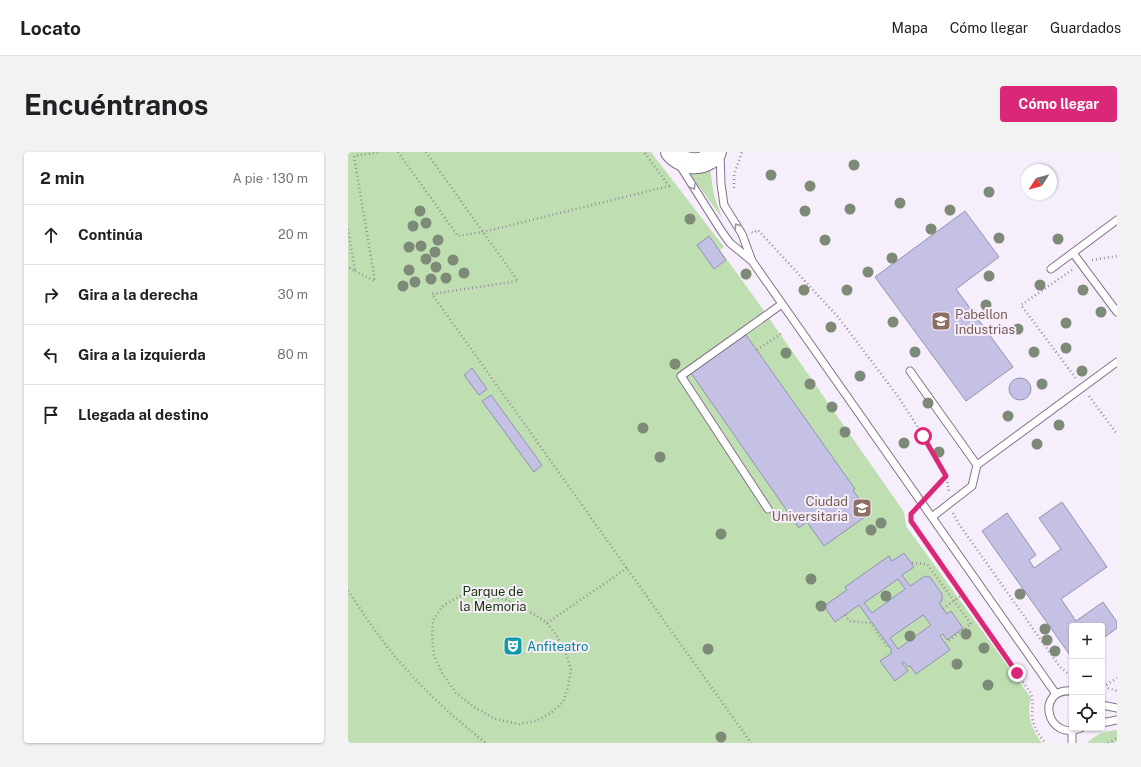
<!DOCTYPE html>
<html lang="es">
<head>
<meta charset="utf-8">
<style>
	:root { --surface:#fff; --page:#f2f2f2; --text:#202124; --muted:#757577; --line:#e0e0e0; --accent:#db2777 }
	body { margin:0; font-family:"Public Sans",sans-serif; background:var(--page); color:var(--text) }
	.controls { position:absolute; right:12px; bottom:12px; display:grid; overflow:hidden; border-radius:4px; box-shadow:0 1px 3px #0004 }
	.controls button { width:36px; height:36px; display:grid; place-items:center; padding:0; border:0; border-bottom:1px solid var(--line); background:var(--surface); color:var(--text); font:20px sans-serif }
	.compass { position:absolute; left:673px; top:12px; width:36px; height:36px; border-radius:50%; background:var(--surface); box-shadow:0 1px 3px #0004; rotate:234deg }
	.stop { position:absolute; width:12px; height:12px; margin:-9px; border:3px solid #db2777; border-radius:50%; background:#fff }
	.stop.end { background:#db2777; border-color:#fff; box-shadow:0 1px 4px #0008 }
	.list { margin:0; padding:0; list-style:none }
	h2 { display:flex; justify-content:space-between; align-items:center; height:52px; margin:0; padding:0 16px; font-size:17px }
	h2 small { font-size:13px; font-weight:400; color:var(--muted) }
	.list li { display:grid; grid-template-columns:26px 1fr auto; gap:12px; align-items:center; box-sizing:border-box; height:60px; padding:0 16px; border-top:1px solid var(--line) }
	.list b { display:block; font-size:15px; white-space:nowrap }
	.list em { font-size:13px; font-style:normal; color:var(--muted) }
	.icon { flex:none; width:22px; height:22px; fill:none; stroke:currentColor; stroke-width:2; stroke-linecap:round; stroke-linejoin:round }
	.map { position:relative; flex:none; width:769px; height:591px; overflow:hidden; border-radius:4px }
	header { display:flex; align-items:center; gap:24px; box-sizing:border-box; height:56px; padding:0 20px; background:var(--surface); border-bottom:1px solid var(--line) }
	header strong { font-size:19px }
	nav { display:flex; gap:22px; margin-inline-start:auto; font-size:14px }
	.intro { display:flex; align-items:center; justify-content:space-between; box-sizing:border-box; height:96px; padding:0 24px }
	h1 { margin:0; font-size:28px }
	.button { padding:10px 18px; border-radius:4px; background:var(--accent); color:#fff; font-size:14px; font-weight:700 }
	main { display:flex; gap:24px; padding:0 24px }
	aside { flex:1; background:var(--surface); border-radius:4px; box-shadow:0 1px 3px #0004 }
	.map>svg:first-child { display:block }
</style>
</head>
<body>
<header>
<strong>Locato</strong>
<nav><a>Mapa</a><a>Cómo llegar</a><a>Guardados</a></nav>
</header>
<div class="intro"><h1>Encuéntranos</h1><a class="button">Cómo llegar</a></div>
<main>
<aside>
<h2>2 min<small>A pie · 130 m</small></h2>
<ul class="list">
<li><svg class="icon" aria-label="ahead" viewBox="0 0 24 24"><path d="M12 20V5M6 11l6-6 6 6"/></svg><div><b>Continúa</b></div><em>20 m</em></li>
<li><svg class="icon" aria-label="right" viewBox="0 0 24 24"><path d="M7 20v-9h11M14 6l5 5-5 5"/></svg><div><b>Gira a la derecha</b></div><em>30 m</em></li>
<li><svg class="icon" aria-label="left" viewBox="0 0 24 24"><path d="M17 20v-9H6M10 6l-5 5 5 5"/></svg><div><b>Gira a la izquierda</b></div><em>80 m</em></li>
<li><svg class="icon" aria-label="arrive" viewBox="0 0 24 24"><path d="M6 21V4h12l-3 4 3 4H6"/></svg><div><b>Llegada al destino</b></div></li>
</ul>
</aside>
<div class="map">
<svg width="769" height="591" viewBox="0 0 769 591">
	<rect width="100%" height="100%" fill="#f7eefb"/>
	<path fill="#bfdfb2" d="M0,0H303L376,95L372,98L412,153L556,360L558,374L683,546C678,563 684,578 694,591H0Z
		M362,17L366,43L374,66L342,22L352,20Z
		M769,578V591H739C749,582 756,579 769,578Z"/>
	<path fill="#c4c1e4" stroke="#9391b2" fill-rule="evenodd" d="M617,59L651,105L608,137L665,215L618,249L527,125Z
		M361,84L378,108L366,117L349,93Z
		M398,183L507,337L505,338L521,362L476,394L459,370L451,376L343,221Z
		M124,216L139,237L131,243L116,223Z
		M661 237a11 11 0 1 1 22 0a11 11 0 1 1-22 0Z
		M143,243L194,313L186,320L134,249Z
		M714,350L759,415L713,447L728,469L755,450L769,470V476L754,487V474H724V506L634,379L659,361L688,403L681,408L686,416L713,397L691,366Z
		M556,401L566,415L554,423L562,434L577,424L582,425L594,442V449L591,451L599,462L603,459L615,476L599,488L595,482L592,484L602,498L568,522L562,514L560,515L556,510L554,511L560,519L547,529L532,509L544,501L542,499L544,498L511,453L487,470L476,454L499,438L497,435L541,404L544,409ZM550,427L557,437L524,461L516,451ZM575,463L583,473L550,497L542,486Z"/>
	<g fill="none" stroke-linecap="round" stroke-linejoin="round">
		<g stroke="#85728e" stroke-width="9">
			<path id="service" d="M372,1L373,32L376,53L394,82L404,109
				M331,12L374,80L382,91L404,109L708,542
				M725,101L769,160
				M703,117L769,68
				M562,219L629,313
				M420,357L333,224L434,152
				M584,365L624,334L629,313L769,210
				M724,539C686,536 699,591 733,576
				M754,553L769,556
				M754,571L769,568
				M724,591V580"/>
		</g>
		<g stroke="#85728e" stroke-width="22">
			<path id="secondary" d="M323,0C332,11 349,15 361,7C364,6 366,2 368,0"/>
		</g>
		<path stroke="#978f9b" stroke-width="2.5" stroke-dasharray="1 3" stroke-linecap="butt" d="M50,0L110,84L135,80L321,34L296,0
			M78,0L170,129L84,142L403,591
			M386,36V23L394,0
			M0,77L7,119L0,115
			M404,80L405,81L410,78L490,165L549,243L575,283L598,324L601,339
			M744,108L769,104
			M724,118L673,153L729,228
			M7,119L27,129L6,4L33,0
			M409,198L434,181
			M741,244L769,282
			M581,344L598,325
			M567,359L563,362V369L682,540C686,548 684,556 684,565C686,576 691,584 698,591
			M605,361L611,372L712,515L724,525
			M564,411L579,412L623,472L600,489L599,488
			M0,439C13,458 26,478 41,497C69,532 102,563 138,591
			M114,443H134L157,447L189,464L199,471L209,484L218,502L223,517L220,535L215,550L204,560L188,569L171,572L147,567L126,555L108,541L94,521L86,503L84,485L85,468L96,453Z
			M595,457L615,442
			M497,463L501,469L522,471L540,496L541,495
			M199,471L279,416
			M755,535L769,526
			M756,535L769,539
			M760,591L769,586"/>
		<use href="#service" stroke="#fff" stroke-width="7"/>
		<use href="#secondary" stroke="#fff" stroke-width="20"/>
	</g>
	<g fill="#7d8a77">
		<circle cx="506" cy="13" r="5.5"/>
		<circle cx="423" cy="23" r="5.5"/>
		<circle cx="462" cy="34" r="5.5"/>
		<circle cx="641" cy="40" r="5.5"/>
		<circle cx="552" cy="51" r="5.5"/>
		<circle cx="502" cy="57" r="5.5"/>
		<circle cx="602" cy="58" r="5.5"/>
		<circle cx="72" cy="59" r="5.5"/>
		<circle cx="457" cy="59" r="5.5"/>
		<circle cx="342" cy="67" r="5.5"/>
		<circle cx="78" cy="71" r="5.5"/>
		<circle cx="65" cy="74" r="5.5"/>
		<circle cx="583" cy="77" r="5.5"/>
		<circle cx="651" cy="86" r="5.5"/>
		<circle cx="710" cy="87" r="5.5"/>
		<circle cx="90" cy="88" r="5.5"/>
		<circle cx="477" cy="88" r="5.5"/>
		<circle cx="73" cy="94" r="5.5"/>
		<circle cx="61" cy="95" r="5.5"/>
		<circle cx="87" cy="100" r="5.5"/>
		<circle cx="544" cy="106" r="5.5"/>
		<circle cx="78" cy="107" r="5.5"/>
		<circle cx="105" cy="108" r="5.5"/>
		<circle cx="88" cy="115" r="5.5"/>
		<circle cx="61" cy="118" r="5.5"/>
		<circle cx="520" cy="120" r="5.5"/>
		<circle cx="116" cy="121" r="5.5"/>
		<circle cx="398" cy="122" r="5.5"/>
		<circle cx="641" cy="124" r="5.5"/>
		<circle cx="98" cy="126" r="5.5"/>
		<circle cx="83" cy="127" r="5.5"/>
		<circle cx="67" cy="130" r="5.5"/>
		<circle cx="692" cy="133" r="5.5"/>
		<circle cx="55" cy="134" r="5.5"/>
		<circle cx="456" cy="138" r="5.5"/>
		<circle cx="499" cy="138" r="5.5"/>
		<circle cx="735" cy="138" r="5.5"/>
		<circle cx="638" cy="153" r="5.5"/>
		<circle cx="753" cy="160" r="5.5"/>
		<circle cx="545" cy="170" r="5.5"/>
		<circle cx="718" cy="171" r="5.5"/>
		<circle cx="483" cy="175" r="5.5"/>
		<circle cx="670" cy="177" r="5.5"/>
		<circle cx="718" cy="196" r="5.5"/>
		<circle cx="567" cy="200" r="5.5"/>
		<circle cx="686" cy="200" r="5.5"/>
		<circle cx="438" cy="201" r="5.5"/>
		<circle cx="327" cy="212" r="5.5"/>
		<circle cx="734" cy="219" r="5.5"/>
		<circle cx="512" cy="224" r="5.5"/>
		<circle cx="462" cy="232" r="5.5"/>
		<circle cx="694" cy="232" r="5.5"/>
		<circle cx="580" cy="251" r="5.5"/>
		<circle cx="484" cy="255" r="5.5"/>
		<circle cx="660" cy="264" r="5.5"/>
		<circle cx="711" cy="273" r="5.5"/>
		<circle cx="295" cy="276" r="5.5"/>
		<circle cx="497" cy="280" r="5.5"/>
		<circle cx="556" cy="291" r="5.5"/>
		<circle cx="689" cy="292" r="5.5"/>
		<circle cx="591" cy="300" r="5.5"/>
		<circle cx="312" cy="305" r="5.5"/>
		<circle cx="533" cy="371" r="5.5"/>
		<circle cx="523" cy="378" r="5.5"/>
		<circle cx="373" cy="382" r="5.5"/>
		<circle cx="463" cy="427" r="5.5"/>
		<circle cx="672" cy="442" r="5.5"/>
		<circle cx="538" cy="444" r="5.5"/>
		<circle cx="473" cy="454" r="5.5"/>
		<circle cx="697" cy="477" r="5.5"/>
		<circle cx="618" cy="482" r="5.5"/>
		<circle cx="562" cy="484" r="5.5"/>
		<circle cx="699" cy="488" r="5.5"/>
		<circle cx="636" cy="496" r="5.5"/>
		<circle cx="360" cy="497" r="5.5"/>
		<circle cx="707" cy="499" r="5.5"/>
		<circle cx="609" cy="512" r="5.5"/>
		<circle cx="640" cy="533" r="5.5"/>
		<circle cx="373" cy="585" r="5.5"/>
	</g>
	<defs><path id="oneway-chevron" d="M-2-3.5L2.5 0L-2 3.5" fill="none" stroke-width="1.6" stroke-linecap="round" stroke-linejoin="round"/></defs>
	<g stroke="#9c989e">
		<use href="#oneway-chevron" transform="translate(345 35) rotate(58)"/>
		<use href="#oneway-chevron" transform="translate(389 74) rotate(-124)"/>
	</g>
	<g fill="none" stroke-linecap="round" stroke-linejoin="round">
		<path stroke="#db2777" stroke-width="5" d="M575,284L598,324L563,362V369L669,521"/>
	</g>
	<defs>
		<g id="university-square" transform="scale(1)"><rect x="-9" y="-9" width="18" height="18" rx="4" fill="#8d6e63" stroke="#f7eefb"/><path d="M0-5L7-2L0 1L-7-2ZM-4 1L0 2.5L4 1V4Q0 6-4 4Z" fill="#fff"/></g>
		<g id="theatre-square" transform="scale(1)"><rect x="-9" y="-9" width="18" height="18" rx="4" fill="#0f9aa8" stroke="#f7eefb"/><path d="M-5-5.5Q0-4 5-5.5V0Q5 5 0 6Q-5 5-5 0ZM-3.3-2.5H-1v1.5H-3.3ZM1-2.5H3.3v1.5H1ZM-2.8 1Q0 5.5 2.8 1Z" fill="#fff"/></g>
	</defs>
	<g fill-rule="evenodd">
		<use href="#university-square" x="593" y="169"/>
		<use href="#university-square" x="514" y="356"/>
		<use href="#theatre-square" x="165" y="494"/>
	</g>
	<g text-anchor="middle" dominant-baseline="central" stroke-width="4" stroke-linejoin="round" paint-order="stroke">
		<g font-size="13" fill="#785e54" stroke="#f7eefb" text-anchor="start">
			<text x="607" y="162">Pabellon<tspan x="607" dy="15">Industrias</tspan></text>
			<text x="500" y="349" text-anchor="end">Ciudad<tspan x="500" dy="15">Universitaria</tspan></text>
		</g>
		<g font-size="13" fill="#1a380b" stroke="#f7eefb">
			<text x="145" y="439">Parque de<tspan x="145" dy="15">la Memoria</tspan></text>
		</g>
		<g font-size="13" fill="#0d838f" stroke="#f7eefb" text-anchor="start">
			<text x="179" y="494">Anfiteatro</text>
		</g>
	</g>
</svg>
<div class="controls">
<button>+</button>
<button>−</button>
<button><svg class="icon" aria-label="locate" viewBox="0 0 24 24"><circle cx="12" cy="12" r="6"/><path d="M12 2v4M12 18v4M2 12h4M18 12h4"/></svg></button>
</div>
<svg class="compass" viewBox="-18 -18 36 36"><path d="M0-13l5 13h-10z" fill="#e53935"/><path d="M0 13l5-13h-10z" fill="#757577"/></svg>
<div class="stop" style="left:575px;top:284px"></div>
<div class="stop end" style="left:669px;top:521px"></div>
</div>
</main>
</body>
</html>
